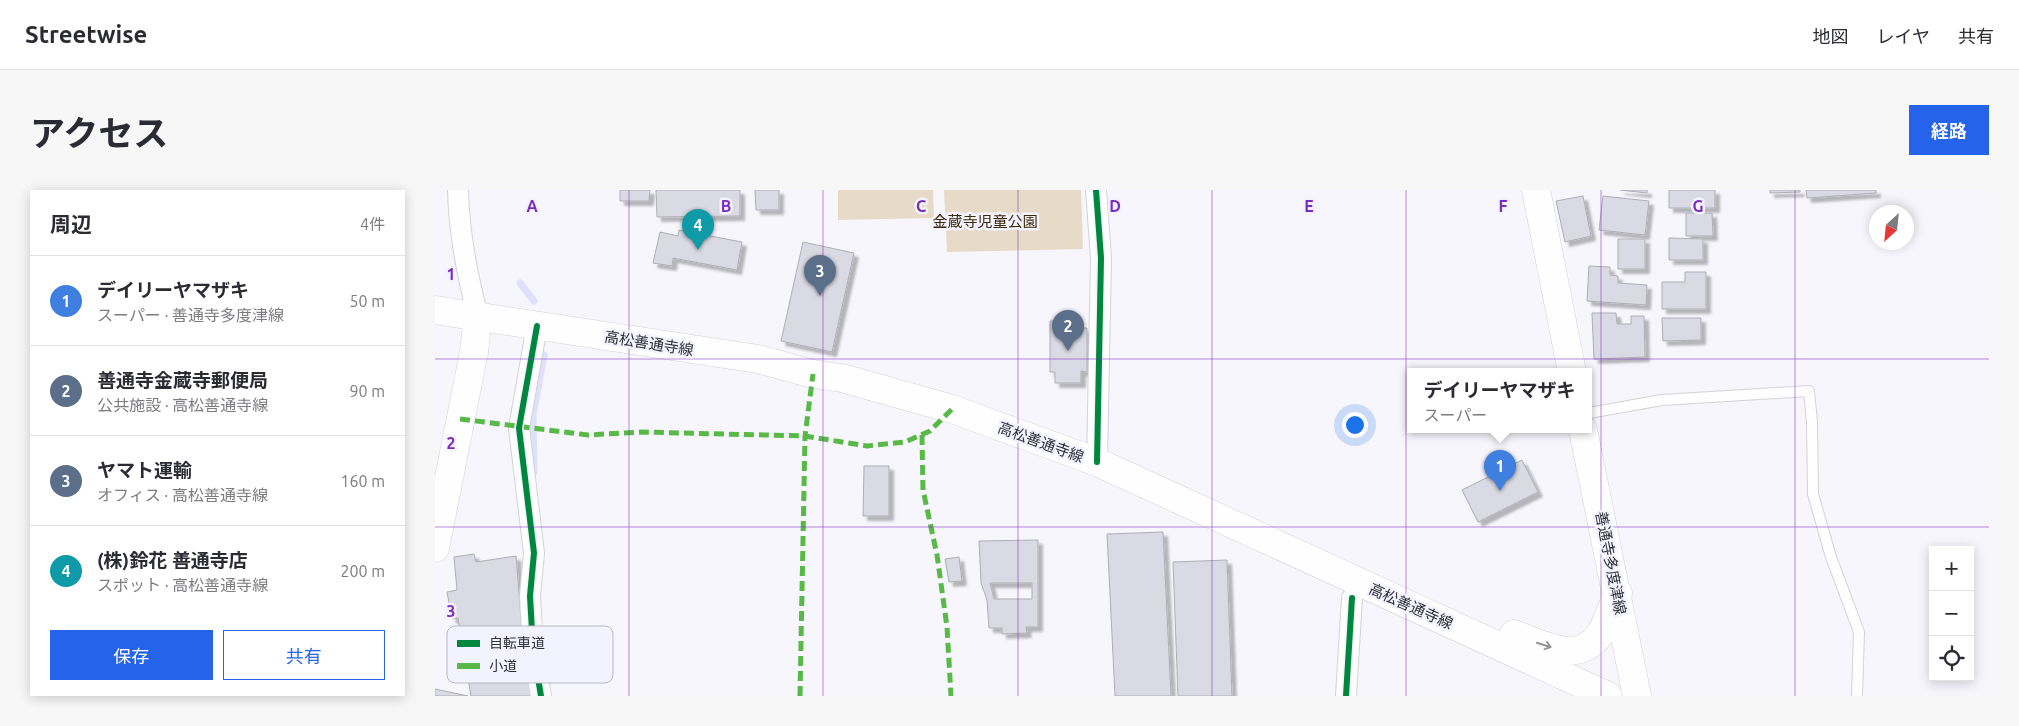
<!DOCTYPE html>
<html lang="ja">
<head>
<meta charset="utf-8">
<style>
	:root { --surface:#fff; --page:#f7f7f7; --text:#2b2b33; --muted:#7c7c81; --line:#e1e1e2; --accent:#2563eb }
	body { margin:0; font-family:Ubuntu,"Noto Sans JP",sans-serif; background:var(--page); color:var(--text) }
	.controls { position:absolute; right:15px; bottom:15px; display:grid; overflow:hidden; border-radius:0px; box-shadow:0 2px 12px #0003 }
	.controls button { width:45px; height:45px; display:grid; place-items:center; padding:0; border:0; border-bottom:1px solid var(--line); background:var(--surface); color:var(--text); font:25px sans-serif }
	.compass { position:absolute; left:1434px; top:15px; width:45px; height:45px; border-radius:50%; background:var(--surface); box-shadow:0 2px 12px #0003; rotate:207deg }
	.you { position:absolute; left:919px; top:234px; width:18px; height:18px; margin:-12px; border:4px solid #fff; border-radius:50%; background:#1a73e8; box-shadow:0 0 0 8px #1a73e833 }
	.badge { display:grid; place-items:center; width:32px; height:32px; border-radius:50%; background:var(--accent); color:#fff; font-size:16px; font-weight:700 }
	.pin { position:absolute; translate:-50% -41px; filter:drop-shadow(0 1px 2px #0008) }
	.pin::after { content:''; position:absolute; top:26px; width:18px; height:15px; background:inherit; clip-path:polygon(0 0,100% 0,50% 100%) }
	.popup { position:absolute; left:972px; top:178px; width:185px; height:65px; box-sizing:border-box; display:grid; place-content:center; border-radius:0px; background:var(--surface); filter:drop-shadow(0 1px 4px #0005); font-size:16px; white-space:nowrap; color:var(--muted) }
	.popup b { font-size:19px; color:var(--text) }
	.popup::after { content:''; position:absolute; left:50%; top:100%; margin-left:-10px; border:10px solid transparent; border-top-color:var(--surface) }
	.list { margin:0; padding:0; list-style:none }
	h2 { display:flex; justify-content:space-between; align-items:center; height:65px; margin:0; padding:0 20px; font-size:21px }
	h2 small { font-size:16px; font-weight:400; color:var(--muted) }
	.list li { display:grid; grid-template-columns:32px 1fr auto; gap:15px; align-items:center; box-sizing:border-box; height:90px; padding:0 20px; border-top:1px solid var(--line) }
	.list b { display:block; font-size:19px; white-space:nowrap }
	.list p { margin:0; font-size:16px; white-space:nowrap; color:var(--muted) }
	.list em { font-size:16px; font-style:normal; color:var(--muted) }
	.actions { display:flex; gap:10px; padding:15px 20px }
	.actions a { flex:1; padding:11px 0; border:1px solid var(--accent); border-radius:0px; text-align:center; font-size:18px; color:var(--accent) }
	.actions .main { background:var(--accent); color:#fff }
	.icon { flex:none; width:28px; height:28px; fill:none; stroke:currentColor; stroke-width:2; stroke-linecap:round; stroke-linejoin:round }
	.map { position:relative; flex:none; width:1554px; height:506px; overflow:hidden; border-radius:0px }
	header { display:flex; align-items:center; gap:30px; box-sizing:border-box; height:70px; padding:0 25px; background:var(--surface); border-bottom:1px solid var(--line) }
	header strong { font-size:24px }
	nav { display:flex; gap:28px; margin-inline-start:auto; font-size:18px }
	.intro { display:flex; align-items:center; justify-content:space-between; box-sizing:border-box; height:120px; padding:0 30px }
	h1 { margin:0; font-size:35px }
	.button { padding:12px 22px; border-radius:0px; background:var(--accent); color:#fff; font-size:18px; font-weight:700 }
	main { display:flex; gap:30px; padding:0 30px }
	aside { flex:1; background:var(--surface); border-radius:0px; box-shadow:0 2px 12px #0003 }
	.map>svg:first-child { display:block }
</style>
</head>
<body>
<header>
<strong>Streetwise</strong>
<nav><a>地図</a><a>レイヤ</a><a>共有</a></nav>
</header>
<div class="intro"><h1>アクセス</h1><a class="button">経路</a></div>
<main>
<aside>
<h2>周辺<small>4件</small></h2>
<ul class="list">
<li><span class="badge" style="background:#3f7fe0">1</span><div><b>デイリーヤマザキ</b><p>スーパー · 善通寺多度津線</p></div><em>50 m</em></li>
<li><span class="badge" style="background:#5c6f8a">2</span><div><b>善通寺金蔵寺郵便局</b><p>公共施設 · 高松善通寺線</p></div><em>90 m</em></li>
<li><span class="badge" style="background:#5c6f8a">3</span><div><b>ヤマト運輸</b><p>オフィス · 高松善通寺線</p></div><em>160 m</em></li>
<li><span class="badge" style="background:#0f9aa8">4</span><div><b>(株)鈴花 善通寺店</b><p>スポット · 高松善通寺線</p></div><em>200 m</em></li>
</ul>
<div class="actions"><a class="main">保存</a><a>共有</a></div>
</aside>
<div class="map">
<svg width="1554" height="506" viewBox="0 0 1554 506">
	<defs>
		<filter id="shadow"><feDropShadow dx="4.5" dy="4.5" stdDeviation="1" flood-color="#0004"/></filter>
	</defs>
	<rect width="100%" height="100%" fill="#f6f6fc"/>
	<path fill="#e7dac7" d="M403,0H498L499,28L403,30Z
		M509,0H646L648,59L512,62Z"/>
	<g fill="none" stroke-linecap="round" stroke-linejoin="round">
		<path stroke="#e0e0fc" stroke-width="7" d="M85,93L99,111
			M99,282L98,224L109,165"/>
	</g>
	<path fill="#dadae5" stroke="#aeaeb4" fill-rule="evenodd" filter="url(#shadow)" d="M185,0H215L214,11H185Z
		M221,0H305V26L222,27Z
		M320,0H344V20H321Z
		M1185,0H1212V3Z
		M1234,0H1280V18H1234Z
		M1335,0H1365V2L1335,3Z
		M1371,0H1441V3L1372,8Z
		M1148,6L1156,46L1130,52L1121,11Z
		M1168,6L1214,11L1210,45L1164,40Z
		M1251,23H1277L1278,46H1251Z
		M244,40L307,52L302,80L238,68L237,76L218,73L225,42L243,46Z
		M1234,48L1268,49V70H1234Z
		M1183,49H1210V79H1183Z
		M368,52L419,63L397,162L346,151Z
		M1154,76L1175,77V85L1183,86V93L1212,95L1211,115L1152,111Z
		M1250,82H1271V119H1227V92H1250Z
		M1157,123H1181L1182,134H1196V126H1209L1210,167L1159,169Z
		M1227,128H1266V150L1228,151Z
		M615,131H641V138H652V182L646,181V193H620V182H615Z
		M1087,270L1103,302L1043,332L1027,300Z
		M429,276H454V326H428Z
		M728,342L736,506H680L672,344Z
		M603,350V437H591L592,443L567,444V438H554L552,410L546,393L544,351ZM555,393H597V409H559Z
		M39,364L41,372L81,366L89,464L97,506H36L23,428L17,429L12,402L22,400L19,367Z
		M524,367L527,391L514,392L510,369Z
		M792,370L797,506H743L738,372Z
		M0,499L33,506H0Z"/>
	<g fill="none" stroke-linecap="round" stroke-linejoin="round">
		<g stroke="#d2d2d9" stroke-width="12">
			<path id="lane" d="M1154,223L1227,210L1374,201L1377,232L1378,304L1396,367L1424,442L1422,506"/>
		</g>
		<g stroke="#d2d2d9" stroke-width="22">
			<path id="street" d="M23,0C24,43 32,85 43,126
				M661,0L666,68L662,272
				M102,136L84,238L99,363L95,406L98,458L106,506
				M911,506L917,408"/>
		</g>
		<g stroke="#d2d2d9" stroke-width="29">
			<path id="secondary" d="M0,358L39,162L43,126"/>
		</g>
		<g stroke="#d2d2d9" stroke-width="29">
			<path id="primary" d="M1101,0L1137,182
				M0,120L323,169L378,184L407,188L517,219L662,272L1173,506
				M1148,240L1202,506
				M1079,444C1110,456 1147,477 1168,439C1174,428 1178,415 1183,403"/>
		</g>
		<use href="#lane" stroke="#fefeff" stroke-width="10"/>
		<use href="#street" stroke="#fefeff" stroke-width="20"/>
		<use href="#secondary" stroke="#fefeff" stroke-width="28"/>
		<use href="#primary" stroke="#fefeff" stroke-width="28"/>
		<path stroke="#58b947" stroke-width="5" stroke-dasharray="10 5" stroke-linecap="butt" d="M25,229L153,245L207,242L370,246L432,256L470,252L495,241L517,219
			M487,245L488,300L502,365L512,437L516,506
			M365,506L370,246L378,184"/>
		<g stroke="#f3f3ff" stroke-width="9">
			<path id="cycleway" d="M661,0L666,68L662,272
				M102,136L84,238L99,363L95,406L98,458L106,506
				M911,506L917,408"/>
		</g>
		<use href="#cycleway" stroke="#00873e" stroke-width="6"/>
	</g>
	<defs><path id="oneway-shaft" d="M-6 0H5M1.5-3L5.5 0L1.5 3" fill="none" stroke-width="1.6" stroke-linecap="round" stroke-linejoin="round" transform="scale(1.25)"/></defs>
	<use stroke="#96969a" href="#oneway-shaft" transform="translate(1109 455) rotate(18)"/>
	<path fill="none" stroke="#7b2cbf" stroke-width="1" stroke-opacity="0.55" d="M194,0V506M388,0V506M583,0V506M777,0V506M971,0V506M1166,0V506M1360,0V506M0,169H1554M0,337H1554"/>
	<g text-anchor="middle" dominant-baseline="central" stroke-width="5" stroke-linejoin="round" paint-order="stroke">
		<g font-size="15" fill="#3c2906" stroke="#f3f3ff">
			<text x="550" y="31">金蔵寺児童公園</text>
		</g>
		<g font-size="15" fill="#2e2e35" stroke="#f3f3ff">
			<text transform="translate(214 153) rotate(9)">高松善通寺線</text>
			<text transform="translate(606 252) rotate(20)">高松善通寺線</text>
			<text transform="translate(1176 373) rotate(79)">善通寺多度津線</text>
			<text transform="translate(976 416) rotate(24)">高松善通寺線</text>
		</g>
	</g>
	<rect x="12" y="436" width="166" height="57" rx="8" fill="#f3f3ff" stroke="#b8b8c2" stroke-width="1"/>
	<rect x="22" y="450" width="23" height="7" fill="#00873e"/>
	<rect x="22" y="473" width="23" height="6" fill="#58b947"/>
	<g font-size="14" fill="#2e2e35">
		<text x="54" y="458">自転車道</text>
		<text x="54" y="481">小道</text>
	</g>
	<g font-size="16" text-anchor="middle" font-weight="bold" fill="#7b2cbf" stroke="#f3f3ff" stroke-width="5" stroke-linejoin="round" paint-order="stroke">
		<text x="97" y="22">A</text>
		<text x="291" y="22">B</text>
		<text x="486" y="22">C</text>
		<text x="680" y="22">D</text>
		<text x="874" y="22">E</text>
		<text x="1068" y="22">F</text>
		<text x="1263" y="22">G</text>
		<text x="16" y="90">1</text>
		<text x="16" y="259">2</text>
		<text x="16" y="427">3</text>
	</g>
</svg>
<div class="controls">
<button>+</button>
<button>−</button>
<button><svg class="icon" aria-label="locate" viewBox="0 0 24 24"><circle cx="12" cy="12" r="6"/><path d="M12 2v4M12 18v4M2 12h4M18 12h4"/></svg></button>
</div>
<svg class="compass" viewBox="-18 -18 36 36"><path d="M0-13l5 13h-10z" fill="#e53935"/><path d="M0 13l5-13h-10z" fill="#7c7c81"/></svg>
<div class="you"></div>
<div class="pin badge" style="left:1065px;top:301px;background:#3f7fe0">1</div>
<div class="popup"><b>デイリーヤマザキ</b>スーパー</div>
<div class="pin badge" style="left:633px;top:161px;background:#5c6f8a">2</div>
<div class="pin badge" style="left:385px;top:106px;background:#5c6f8a">3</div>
<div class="pin badge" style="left:263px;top:60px;background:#0f9aa8">4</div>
</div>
</main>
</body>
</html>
